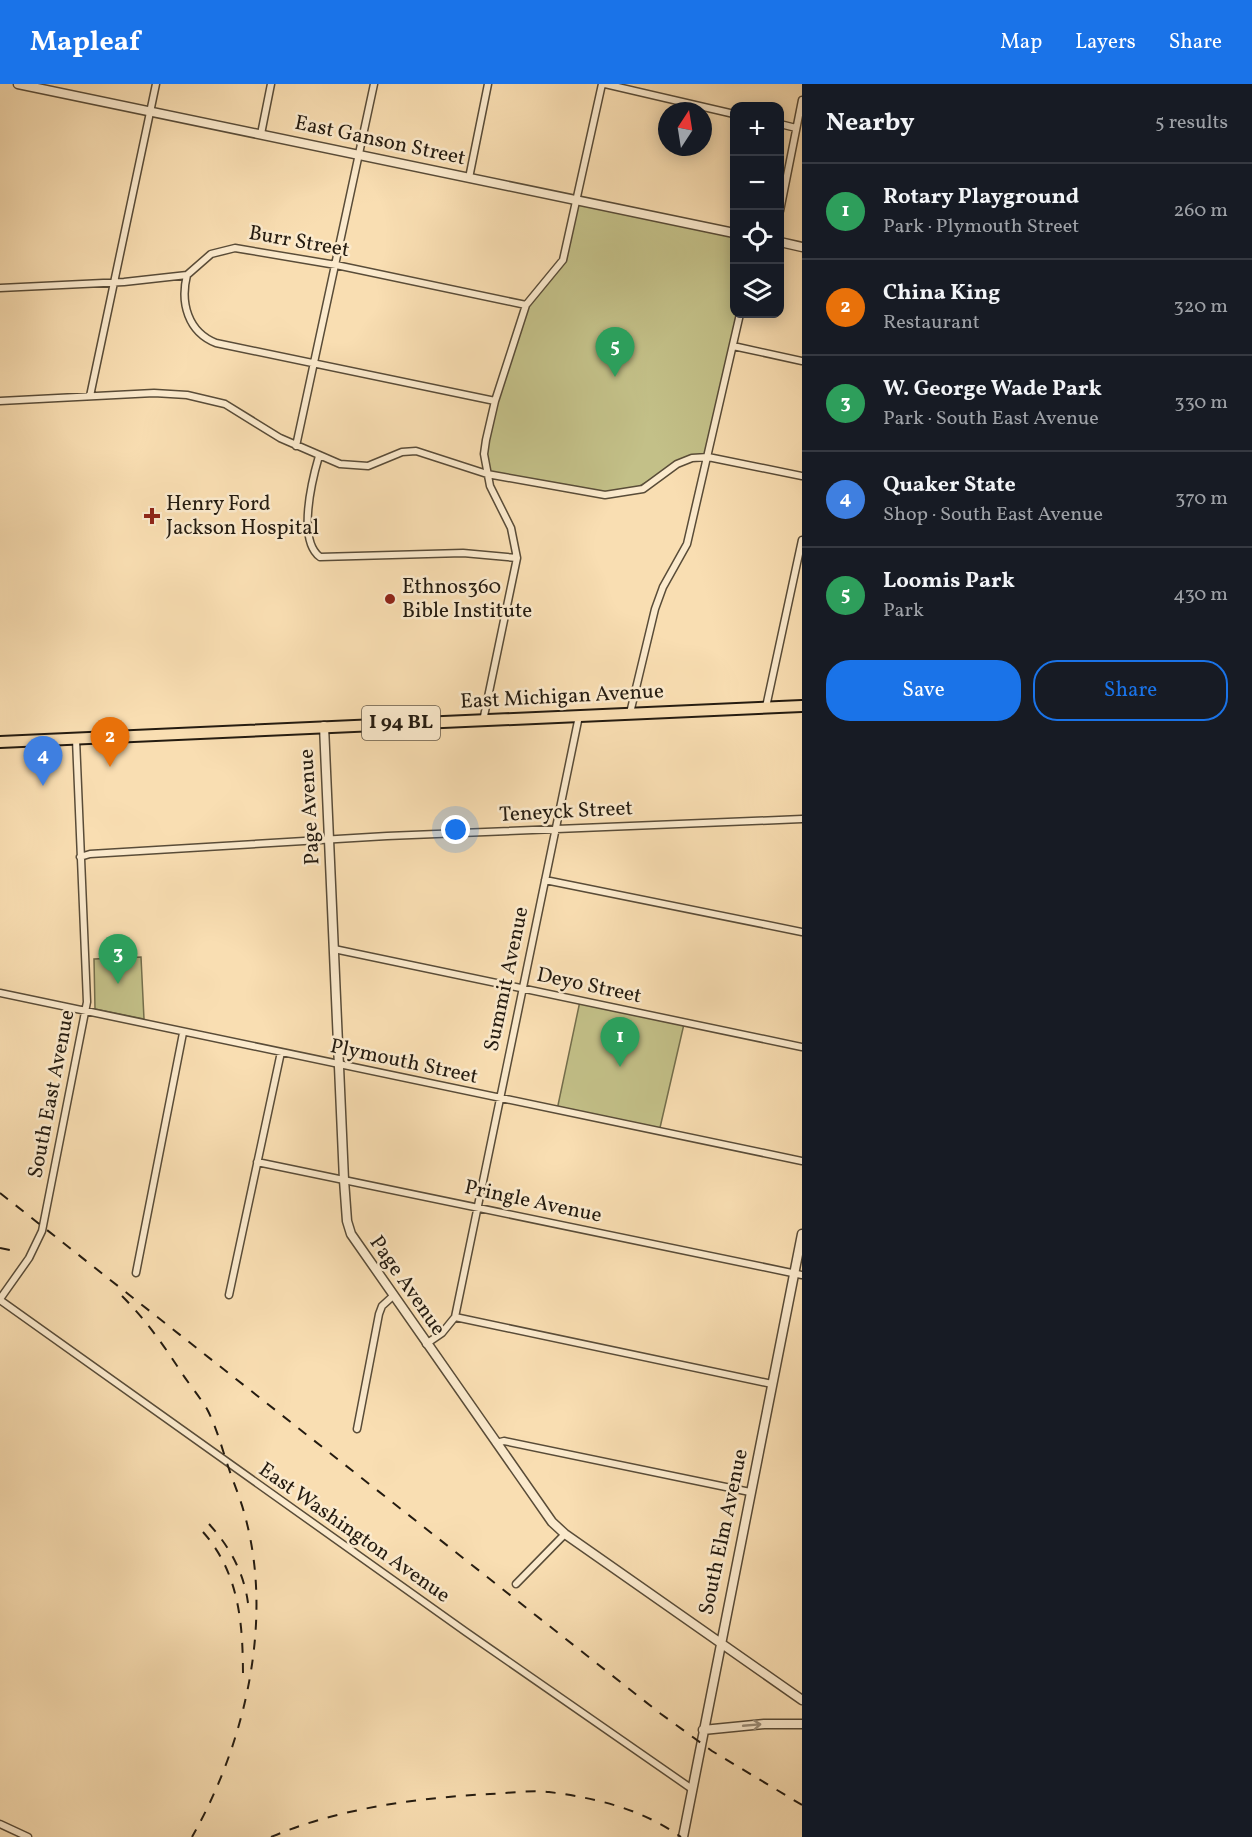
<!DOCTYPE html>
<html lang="en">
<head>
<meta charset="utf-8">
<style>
	:root { --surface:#171b24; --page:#20242c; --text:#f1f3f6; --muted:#9ea1a6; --line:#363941; --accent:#1a73e8 }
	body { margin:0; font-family:Vollkorn,serif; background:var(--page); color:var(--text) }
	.controls { position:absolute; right:18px; top:18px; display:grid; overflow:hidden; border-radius:12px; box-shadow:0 3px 15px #0003 }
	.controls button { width:54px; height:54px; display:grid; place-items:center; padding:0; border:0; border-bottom:2px solid var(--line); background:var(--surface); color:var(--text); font:30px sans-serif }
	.compass { position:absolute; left:658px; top:18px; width:54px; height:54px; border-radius:50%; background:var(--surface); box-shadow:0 3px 15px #0003; rotate:12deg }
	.you { position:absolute; left:456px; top:746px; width:21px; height:21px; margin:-15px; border:4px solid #fff; border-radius:50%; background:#1a73e8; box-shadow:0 0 0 9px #1a73e833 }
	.badge { display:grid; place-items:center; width:39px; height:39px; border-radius:50%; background:var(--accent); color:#fff; font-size:20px; font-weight:700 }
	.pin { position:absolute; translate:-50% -50px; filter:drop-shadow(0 2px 3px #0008) }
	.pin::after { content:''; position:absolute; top:32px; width:21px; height:18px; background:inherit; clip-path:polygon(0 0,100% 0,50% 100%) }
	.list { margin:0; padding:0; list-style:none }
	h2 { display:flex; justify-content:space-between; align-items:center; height:78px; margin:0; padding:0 24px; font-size:26px }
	h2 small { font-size:20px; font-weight:400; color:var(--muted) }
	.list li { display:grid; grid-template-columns:39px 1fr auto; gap:18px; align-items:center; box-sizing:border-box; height:96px; padding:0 24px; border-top:2px solid var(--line) }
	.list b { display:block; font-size:22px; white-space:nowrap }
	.list p { margin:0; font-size:20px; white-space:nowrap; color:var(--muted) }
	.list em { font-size:20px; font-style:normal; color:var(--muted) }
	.actions { display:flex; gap:12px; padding:18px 24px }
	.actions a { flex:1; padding:14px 0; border:2px solid var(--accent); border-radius:24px; text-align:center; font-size:21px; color:var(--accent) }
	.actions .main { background:var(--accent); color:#fff }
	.icon { flex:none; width:33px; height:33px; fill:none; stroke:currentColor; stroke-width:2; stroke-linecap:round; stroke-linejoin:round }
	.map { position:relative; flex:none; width:802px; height:1753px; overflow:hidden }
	header { display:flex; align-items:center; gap:36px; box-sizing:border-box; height:84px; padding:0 30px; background:var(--accent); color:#fff }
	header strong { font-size:28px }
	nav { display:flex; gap:33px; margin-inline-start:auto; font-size:21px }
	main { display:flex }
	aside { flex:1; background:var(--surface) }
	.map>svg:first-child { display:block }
</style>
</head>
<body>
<header>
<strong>Mapleaf</strong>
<nav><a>Map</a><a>Layers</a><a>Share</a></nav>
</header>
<main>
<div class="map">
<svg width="802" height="1753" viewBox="0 0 802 1753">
	<rect width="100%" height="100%" fill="#f9deb2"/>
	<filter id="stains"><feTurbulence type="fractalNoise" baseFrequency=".00333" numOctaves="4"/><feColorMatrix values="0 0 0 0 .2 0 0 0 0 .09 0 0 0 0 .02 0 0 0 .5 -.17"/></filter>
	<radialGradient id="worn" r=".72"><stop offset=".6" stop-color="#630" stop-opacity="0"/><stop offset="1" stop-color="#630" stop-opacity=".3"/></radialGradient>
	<path fill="#c3c088" stroke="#746e4c" stroke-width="1.5" d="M577,116L734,149V230H739L708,373L677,380L628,409L580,407L487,390L486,356L526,221L563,176Z
		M141,873L144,935L95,925L94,875Z
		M580,917L684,940L659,1048L557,1026Z"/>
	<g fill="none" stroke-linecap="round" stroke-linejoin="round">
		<g stroke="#594c38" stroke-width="9">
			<path id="minor" d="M605,0L734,30
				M780,40L796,44
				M261,50L271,0
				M469,94L488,0
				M780,127L802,16
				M187,191C180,219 188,248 216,259L495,317
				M0,204L124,198L187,191L211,170L235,164L336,181L526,221
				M733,262L802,277
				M90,312L156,0
				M0,317L154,309L187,311L225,320L280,354L340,380L368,382L402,368L416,367L487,390L605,411L643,405L677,380L692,374L708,373L802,392
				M296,362L374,0
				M319,372C312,396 297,456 320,473L463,469L517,474
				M766,623L802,456
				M630,629L655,525L663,503L687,460L740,230
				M483,637L517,474L511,444L490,402L484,370L486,356L495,317L526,221L563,176L602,0
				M80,773L90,770L387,752L802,735
				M545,796L802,848
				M334,865L802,963
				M0,909L802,1077
				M257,1078L802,1191
				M136,1189L183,949
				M229,1211L281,968
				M0,1215L29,1174L42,1147L87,918L76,655
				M0,1216L466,1548L692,1705
				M455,1233L772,1300
				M426,1260L442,1249L455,1233L579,632
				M357,1345L379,1230L382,1222L393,1212
				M496,1359L504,1357L750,1408
				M516,1500L565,1450
				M0,1740L28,1753"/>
		</g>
		<g stroke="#594c38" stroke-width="11">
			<path id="tertiary" d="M18,0L734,149
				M780,158L802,163
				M324,642L344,1096L347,1137L351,1150L552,1438L565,1450L802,1616
				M703,1646L764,1640H802
				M683,1753L802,1150"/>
		</g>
		<g stroke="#241b10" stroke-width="14">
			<path id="primary" d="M0,658L802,622"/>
		</g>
		<use href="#minor" stroke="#fbeacd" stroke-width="6"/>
		<use href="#tertiary" stroke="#fbeacd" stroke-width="8"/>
		<use href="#primary" stroke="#f9deb2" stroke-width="10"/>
		<path stroke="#241b10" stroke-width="2" stroke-dasharray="10 10" stroke-linecap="butt" d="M0,1109L661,1630L712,1667L802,1721
			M0,1164L19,1168
			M122,1212C145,1235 163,1260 181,1288C189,1300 199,1312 207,1325C217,1344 222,1365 229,1385C234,1400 241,1416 245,1432C274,1537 245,1660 192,1753
			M209,1440C230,1463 244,1489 248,1519
			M203,1448C240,1490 243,1541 243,1595
			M271,1753C339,1724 417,1714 490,1710C509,1709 530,1706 549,1708C596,1714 642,1725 681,1753"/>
	</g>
	<defs><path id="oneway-shaft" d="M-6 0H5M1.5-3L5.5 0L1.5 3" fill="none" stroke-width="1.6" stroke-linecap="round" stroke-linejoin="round" transform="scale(1.5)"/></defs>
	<use stroke="#9a8d78" href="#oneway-shaft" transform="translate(752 1641) rotate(-5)"/>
	<g fill="#8f2418" stroke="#fbeacd" stroke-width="2">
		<path d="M149 423h6v6h6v6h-6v6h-6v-6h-6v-6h6z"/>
		<circle cx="390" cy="515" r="6"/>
	</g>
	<g text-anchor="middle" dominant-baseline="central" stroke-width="5" stroke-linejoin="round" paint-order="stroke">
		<rect fill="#fbeacd" stroke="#645949" stroke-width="1.5" x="362" y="622" width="78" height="34" rx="4.5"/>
		<g font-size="20" font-weight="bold" fill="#241b10">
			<text x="401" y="639">I 94 BL</text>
		</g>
		<g font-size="21" fill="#241b10" stroke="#fbeacd">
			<text transform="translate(380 57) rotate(12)">East Ganson Street</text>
			<text transform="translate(299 158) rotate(10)">Burr Street</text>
			<text transform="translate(562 613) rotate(-3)">East Michigan Avenue</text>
			<text transform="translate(310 723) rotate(-93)">Page Avenue</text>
			<text transform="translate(566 728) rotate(-3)">Teneyck Street</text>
			<text transform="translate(507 895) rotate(-78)">Summit Avenue</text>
			<text transform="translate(589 902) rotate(12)">Deyo Street</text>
			<text transform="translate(404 978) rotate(12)">Plymouth Street</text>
			<text transform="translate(52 1010) rotate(-79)">South East Avenue</text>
			<text transform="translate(533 1118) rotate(12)">Pringle Avenue</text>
			<text transform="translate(407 1202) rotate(55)">Page Avenue</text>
			<text transform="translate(724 1448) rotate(-78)">South Elm Avenue</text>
			<text transform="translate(354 1449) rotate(35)">East Washington Avenue</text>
		</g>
		<g font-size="21" fill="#241b10" stroke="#fbeacd" text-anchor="start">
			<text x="166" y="420">Henry Ford<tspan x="166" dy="24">Jackson Hospital</tspan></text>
			<text x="402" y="503">Ethnos360<tspan x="402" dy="24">Bible Institute</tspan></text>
		</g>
	</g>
	<rect width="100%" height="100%" filter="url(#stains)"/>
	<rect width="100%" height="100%" fill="url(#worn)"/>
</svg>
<div class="controls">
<button>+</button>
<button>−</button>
<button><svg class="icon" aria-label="locate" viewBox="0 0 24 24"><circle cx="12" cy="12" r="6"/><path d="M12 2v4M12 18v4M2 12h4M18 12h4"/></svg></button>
<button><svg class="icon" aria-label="layers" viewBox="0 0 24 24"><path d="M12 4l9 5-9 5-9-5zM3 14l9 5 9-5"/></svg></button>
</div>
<svg class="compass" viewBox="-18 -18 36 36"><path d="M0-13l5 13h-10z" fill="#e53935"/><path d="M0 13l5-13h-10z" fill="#9ea1a6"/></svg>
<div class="you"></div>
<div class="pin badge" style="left:620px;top:983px;background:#2e9e5b">1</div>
<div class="pin badge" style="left:110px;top:683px;background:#e8710a">2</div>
<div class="pin badge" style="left:118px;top:900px;background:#2e9e5b">3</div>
<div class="pin badge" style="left:43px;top:702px;background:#3f7fe0">4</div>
<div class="pin badge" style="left:615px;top:293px;background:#2e9e5b">5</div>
</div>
<aside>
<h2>Nearby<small>5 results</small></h2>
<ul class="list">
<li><span class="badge" style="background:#2e9e5b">1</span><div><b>Rotary Playground</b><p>Park · Plymouth Street</p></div><em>260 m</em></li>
<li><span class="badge" style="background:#e8710a">2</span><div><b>China King</b><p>Restaurant</p></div><em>320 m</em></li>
<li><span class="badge" style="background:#2e9e5b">3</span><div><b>W. George Wade Park</b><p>Park · South East Avenue</p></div><em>330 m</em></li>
<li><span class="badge" style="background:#3f7fe0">4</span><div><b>Quaker State</b><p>Shop · South East Avenue</p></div><em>370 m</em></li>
<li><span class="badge" style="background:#2e9e5b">5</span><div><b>Loomis Park</b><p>Park</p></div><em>430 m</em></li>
</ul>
<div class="actions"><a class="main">Save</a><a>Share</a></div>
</aside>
</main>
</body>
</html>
